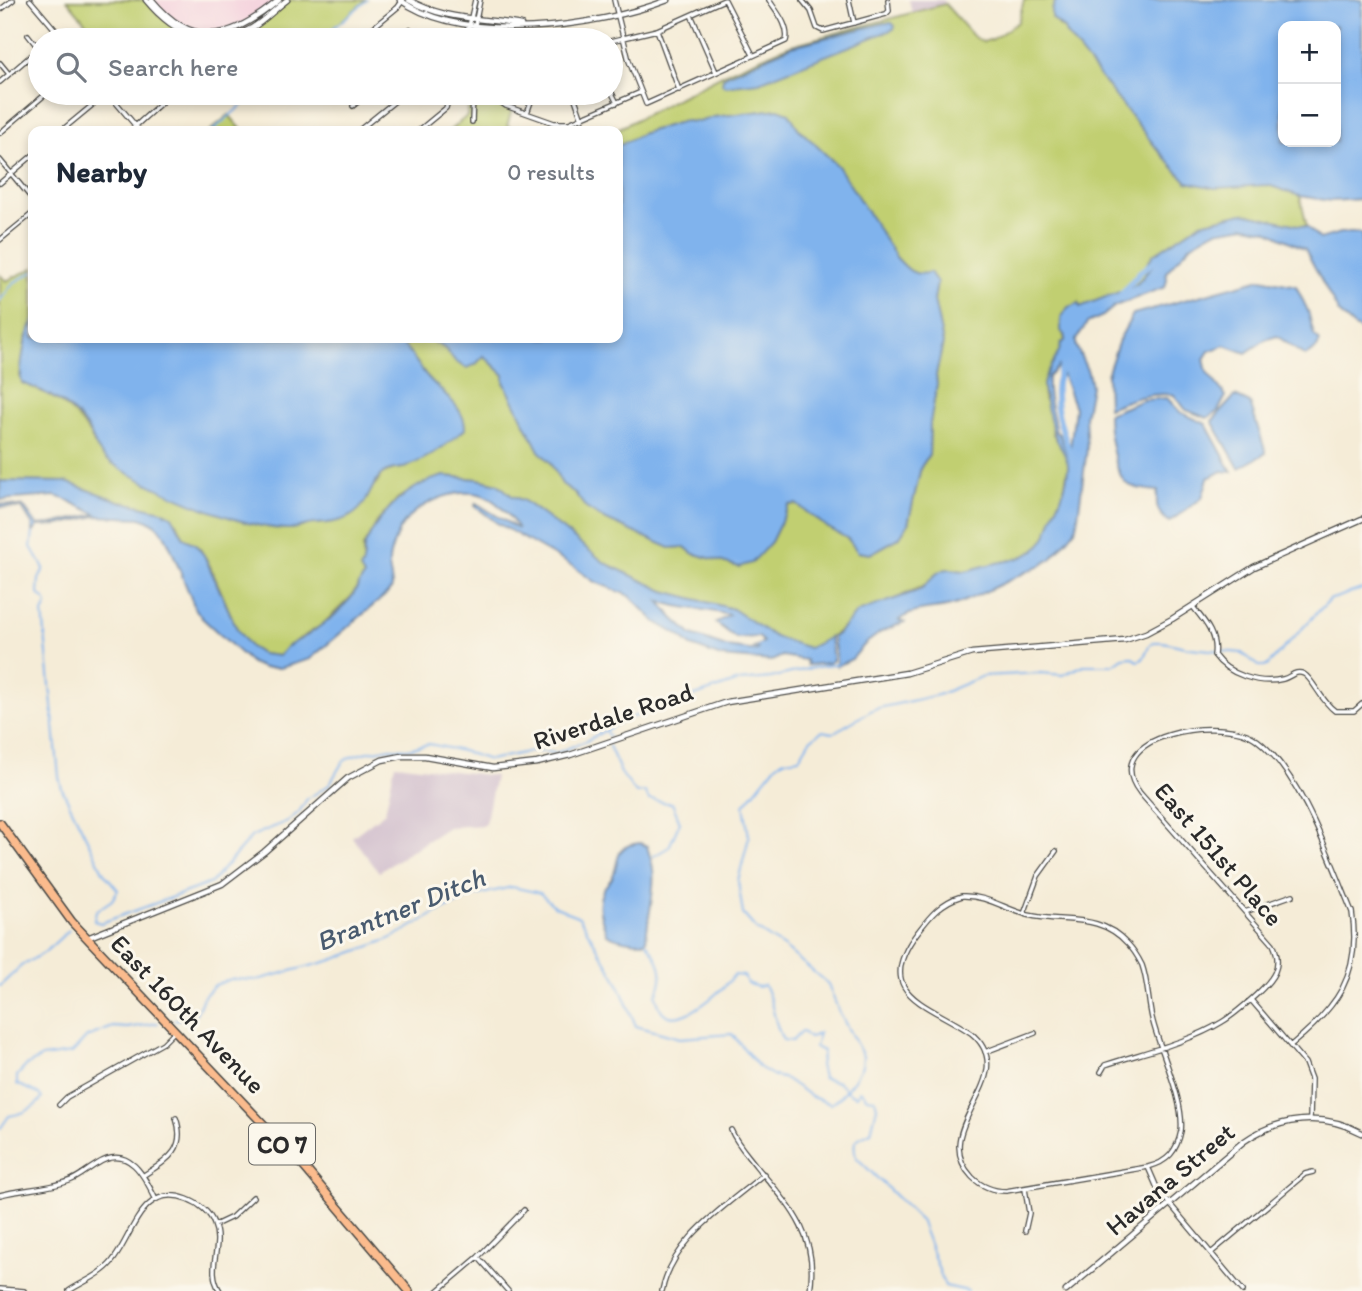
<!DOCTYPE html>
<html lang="en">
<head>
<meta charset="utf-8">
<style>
	:root { --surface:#fff; --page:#f2f2f3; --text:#1f2937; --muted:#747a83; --line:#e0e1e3 }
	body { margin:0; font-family:Itim,sans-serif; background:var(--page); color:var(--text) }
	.controls { position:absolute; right:21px; top:21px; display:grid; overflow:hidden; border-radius:14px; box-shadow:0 4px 10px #0003 }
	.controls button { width:63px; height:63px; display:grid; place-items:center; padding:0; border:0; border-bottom:2px solid var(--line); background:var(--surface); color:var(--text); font:35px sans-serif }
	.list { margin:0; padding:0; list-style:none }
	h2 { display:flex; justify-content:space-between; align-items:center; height:91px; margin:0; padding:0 28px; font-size:30px }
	h2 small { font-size:23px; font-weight:400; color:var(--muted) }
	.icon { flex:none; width:38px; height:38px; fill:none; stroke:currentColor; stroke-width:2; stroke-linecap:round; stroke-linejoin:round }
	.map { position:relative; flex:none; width:1362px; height:1291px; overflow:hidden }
	.search { position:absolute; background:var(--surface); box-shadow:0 4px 10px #0003; left:28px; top:28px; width:595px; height:77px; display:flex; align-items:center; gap:18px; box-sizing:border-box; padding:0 24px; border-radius:38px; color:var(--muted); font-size:26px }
	.panel { position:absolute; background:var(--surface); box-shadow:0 4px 10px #0003; left:28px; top:126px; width:595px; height:217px; border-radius:14px }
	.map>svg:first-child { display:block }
</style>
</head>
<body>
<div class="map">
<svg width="1362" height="1291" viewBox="0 0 1362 1291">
	<rect width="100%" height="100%" fill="#fbf7ec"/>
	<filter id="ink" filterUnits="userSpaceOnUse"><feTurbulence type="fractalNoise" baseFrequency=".0143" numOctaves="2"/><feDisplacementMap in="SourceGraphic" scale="14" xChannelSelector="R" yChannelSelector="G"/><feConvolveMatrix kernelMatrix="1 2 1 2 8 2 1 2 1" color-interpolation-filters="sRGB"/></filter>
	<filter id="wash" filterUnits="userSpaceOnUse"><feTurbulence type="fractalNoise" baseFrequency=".00686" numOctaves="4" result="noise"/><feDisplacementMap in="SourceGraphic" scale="28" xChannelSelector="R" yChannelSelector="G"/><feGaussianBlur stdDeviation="1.57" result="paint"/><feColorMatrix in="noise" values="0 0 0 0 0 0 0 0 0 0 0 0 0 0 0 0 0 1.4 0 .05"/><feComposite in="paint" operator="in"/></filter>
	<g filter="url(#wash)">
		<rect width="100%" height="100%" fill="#f5ecd7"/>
		<path fill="#f4cfdc" d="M152,0H279L246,25L207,34L178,25Z"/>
		<path fill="#d0bdcc" d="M909,0H943L945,4L912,13Z
			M395,764L495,776L485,825L448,827L379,872L352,837L385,812Z"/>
		<path fill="#c1cf71" stroke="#767d4e" stroke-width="2" d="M67,0H146L159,15L207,40H100Z
			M287,0H366L319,40H259L249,29Z
			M1024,0H1056L1052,10L1059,26L1064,29L1066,34L1159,151L1187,182L1268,185L1300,196L1307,227L1243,213L1201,223L1153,255L1148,263L1152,262L1153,265L1137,284L1123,292L1080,307L1079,303L1063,332L1065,341L1043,386L1044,399L1048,404L1053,434L1062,447L1068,461V468L1063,495L1045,539L1039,547L1023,557L1009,561L965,571L949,569C935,576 924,589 909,592L843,627C839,633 816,646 809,649L775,637L733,609L664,591L605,563L562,529L524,501L512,496L498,484L478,479L444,476L398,498L377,522L363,547L364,576L351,597L322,625L299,639L279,656L262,654L250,647L237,629L210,566L199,547L184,538L177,523L162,511L119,501L66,482L0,481V275L6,281L33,268V322L25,341L20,376L22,383C54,395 81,412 95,445L193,503L248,522L301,527L311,524L327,523L378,482L381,474L429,456L465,429L460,412L427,376L398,338H430L433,342L475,365L484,356L504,375V382L539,451L550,462L562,484L575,493L586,508L605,519L670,548L685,547L692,553L739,567L771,542L789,505L796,504L827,527L848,539L858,552L870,554L899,538L908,524L921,467L929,455L930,423L937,384L936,375L943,343L934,300L937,283L908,270L896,257L863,207L813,144L798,128L789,113L778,109L714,117L699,122L684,121L643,133L618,146V131H614L730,71L788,46L945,4L974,37L983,42L993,39L1018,22Z
			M470,93H495L497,98L512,109L507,126L520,131H449L467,116Z
			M229,115L243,131H210Z"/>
		<path fill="#80b3ed" stroke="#566f8c" stroke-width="2" fill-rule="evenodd" d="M1056,0H1362V199L1331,201L1300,196L1268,185L1215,188L1187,182L1159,151L1066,34L1064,29L1052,18V10ZM1283,26H1336V142H1283Z
			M885,23H892L895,26L894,29L759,82L725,86L722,84L723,78L727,75L792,46Z
			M778,109L789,113L798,128L838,166L896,257C906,268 914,278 930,272L937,283L934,300L943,343L936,375L937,384L930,423L929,455L921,467L908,524L899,538L870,554L858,552L848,539L827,527L796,504L789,505L771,542L752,563L739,567L692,553L685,547L670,548L604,519L586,508L575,493L562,484L550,462L539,451L504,382V375L484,356L475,365L467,368C450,360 456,360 445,349C440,344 434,344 430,338H618V146L643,133L684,121L699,122L714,117Z
			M1243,213L1307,227L1320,239L1340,233H1362V331L1353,326L1339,313L1305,249L1267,230L1246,226L1215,231L1192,244L1166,272L1167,279L1165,287L1115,306L1103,316L1087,323L1076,340V346L1088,372L1091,386L1085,417L1087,449L1078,516L1075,530L1067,540L1051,559L1039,566C1013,578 987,592 960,603C939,612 918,606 899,620L904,622L881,632L865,644L852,659L837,666L833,637C843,631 849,619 858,612C878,604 900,598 919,590C930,585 934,569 949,569C954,569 959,571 965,571C971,570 975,568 980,567C1002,560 1028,562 1043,541C1049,533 1051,521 1055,511C1062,497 1068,481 1068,465C1067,455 1059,446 1055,436C1052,429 1043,393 1043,386C1043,371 1060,359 1061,343L1065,341V336L1061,331V318L1068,307L1079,303L1080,307L1129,288L1137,284L1153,265L1152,262L1147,264L1153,255L1201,223ZM1059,366L1075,408L1069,458L1059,434L1056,432C1053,412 1046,396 1048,377Z
			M1261,279L1296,286L1308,311L1314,335L1320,341L1317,348L1305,356L1277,336L1265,340L1246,353L1225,345L1209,351L1204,359L1207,372L1226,396L1218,411L1207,418L1186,410L1174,395C1149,392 1131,399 1108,408L1107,375L1119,340L1133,314Z
			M33,322V338H398C408,350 417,363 426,375C439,391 466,407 465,429C449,444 428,458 407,467C399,470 389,467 382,474C372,482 369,503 355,513C343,522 330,523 315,524C306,524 298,529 289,529C244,530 142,486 106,459C95,451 94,438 87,428C72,405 47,392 22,383C18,371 26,333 33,322Z
			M1235,396L1250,403L1266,453L1239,468L1212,421Z
			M1167,398L1180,412L1206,424L1232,472L1222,471L1208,478L1202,498L1169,522C1157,513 1155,506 1158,491C1148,490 1133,489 1126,483C1114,471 1108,430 1108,414L1143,400Z
			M444,476L478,479L498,484L512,496L524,501L562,529L605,563L664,591L733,609L775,637L809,648L830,637L833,660L829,663L807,665L806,660L782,656L772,661L721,657L691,646L680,636L656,622L630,596L593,581L574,567L497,523L475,506L476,503L518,529C510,515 495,498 479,494C451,487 407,508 397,535C393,544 388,557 389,566C390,574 392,580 392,588L388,593L310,659L280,668H263L251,663L202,618L195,608L170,546L162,531L152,522L140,518L96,516L59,525L38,526L33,533L32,524L22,508L0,507V504L24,507L37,525L52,524L96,514L67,500L55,496L0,500V481L66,482L119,501L162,511L172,516L184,538L195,544L204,555L237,629L250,647L262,654L279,656L286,647L308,635L335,615L351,598L364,576L360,569C367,560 361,552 366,543C380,512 409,484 444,476ZM659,601C682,610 705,608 729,615L716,623L736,638L759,637L763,642L754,648L758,649L757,651L726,647L692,635L673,618Z
			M640,843L647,846C649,854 652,861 653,869C656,891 647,918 646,942C633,942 619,941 607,934C602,920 596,907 602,892C604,886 609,883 612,878C621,860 612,846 640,843Z"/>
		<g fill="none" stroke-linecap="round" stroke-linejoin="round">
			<path stroke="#80b3ed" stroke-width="2" d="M319,40L367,0
				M212,131L256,93
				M0,301L13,283L33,272
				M33,533L31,547L44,568L39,579L38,593L46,601L47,605L43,613L59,777L62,789L104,873L118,890L112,900L96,911L94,920
				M605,731L609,736
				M609,746L621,773L636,793L645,792L649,800C657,799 662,804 672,803L680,822L669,847L654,856
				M94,921L101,923L211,883L252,836L288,821L299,812L307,799L329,785L342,763L348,758L363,753L391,748L407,749L429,744L462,751L489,760L532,751L556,753L586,741L624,720L739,681L771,678L811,668L838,664
				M646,942C660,960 667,974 656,995C657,1000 659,1007 662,1011C679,1032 724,989 734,975L744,976L747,983L758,987L764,985C774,1002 773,1022 783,1040L792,1041L802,1031L809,1038L819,1033L815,1047L823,1051L820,1065L823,1078L838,1082L849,1093L856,1096L860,1090L867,1098L875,1099L877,1107L871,1132C855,1140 852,1138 856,1157L920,1220L945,1286L968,1291
				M0,986L21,966L45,952L69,930
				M174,1020L195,1016L204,996L215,985L231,979L257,980L329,961L390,939L438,912L473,896L512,887L540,893L554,906L579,917L617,980L636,1026L680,1038L732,1034L759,1067L774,1076L786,1079L812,1097L831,1104L840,1097L854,1080L862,1066L863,1056L839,1012L828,984L785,948L756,929L743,914L738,881L749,837L744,805L777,764L784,760L799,758L810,740L822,731L833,733L874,709L938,695L983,676L1041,673L1063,675L1084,665H1113L1123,658L1131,657L1138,661L1143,659L1149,646L1154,642H1163L1190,648L1242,653L1259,666H1267L1329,600L1362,589
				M0,1129L9,1116C22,1114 34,1110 42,1098L39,1094L17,1084V1076L26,1066L42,1057L72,1053L87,1037L113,1027L127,1028L158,1023"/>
			<path stroke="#80b3ed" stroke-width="6" d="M1119,297L1140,272L1159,258
				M1064,363C1046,395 1062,427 1072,460"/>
		</g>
	</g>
	<g filter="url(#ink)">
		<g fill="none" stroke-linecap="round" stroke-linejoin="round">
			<g stroke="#494845" stroke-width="6">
				<path id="minor" d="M30,0L64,40
					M614,0L629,61L646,104L786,41C790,27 777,12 769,0
					M725,0L753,55
					M802,0L811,11L817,28L823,31L886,14L889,11L888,0
					M849,0L854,23
					M0,10L13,0
					M692,17L716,72
					M410,29L419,40
					M657,30L679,90
					M28,35L39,49
					M49,40L58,33
					M358,40L398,7L403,0
					M466,40L475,0
					M472,40L480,0
					M611,41L657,30L724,0
					M0,63L9,74
					M0,82L40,48
					M611,91L617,103
					M108,93L140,131
					M495,93L499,101L506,106L554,123H569L641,92
					M573,93L582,119
					M353,106L369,93
					M527,113L534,93
					M472,122L473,93
					M61,131L107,93
					M130,131L172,93
					M358,131L405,93
					M418,131L446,108L450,93
					M0,133L47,93
					M0,160L33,200
					M0,183L33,155
					M0,240L33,213
					M1193,607C1205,622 1217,635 1214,655C1228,675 1260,685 1283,679C1291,677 1295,670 1304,674C1313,679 1321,701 1335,711H1354L1362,704
					M962,896C987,895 1004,909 1028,915C1064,924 1099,912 1127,943C1133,949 1138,957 1142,965C1148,982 1148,1001 1152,1018C1159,1049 1185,1101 1181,1131C1177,1151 1168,1162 1148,1167L1006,1191C993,1191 981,1186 972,1177C925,1127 1025,1078 971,1033C929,1004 871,995 917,933C930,916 941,902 962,896Z
					M1245,912L1293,895
					M1024,914L1038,876L1056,851
					M1251,1000L1305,1063L1311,1079L1310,1119
					M985,1052L1035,1033
					M1101,1072L1105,1065C1144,1052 1188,1043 1222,1022C1234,1015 1245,1005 1256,995C1272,980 1284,967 1273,944L1140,793C1095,734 1225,714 1257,740C1301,773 1331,862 1352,912C1362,976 1336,1008 1291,1045
					M59,1105L67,1097L163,1043L175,1031
					M731,1130C737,1144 747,1154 756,1166C789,1205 819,1235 810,1291
					M1148,1167L1158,1190L1243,1291
					M144,1175C167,1160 187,1150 176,1118
					M0,1195C23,1189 48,1189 69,1181C80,1177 88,1169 97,1164C129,1143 145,1177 156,1200
					M215,1225L232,1217L253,1197
					M1025,1231L1029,1213L1025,1189
					M1211,1253L1305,1174L1313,1172
					M478,1257L508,1291
					M0,1289L24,1291
					M69,1291C82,1282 98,1277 109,1265C132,1242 139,1181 187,1199C198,1203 210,1212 214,1224C224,1247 205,1268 220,1291
					M438,1291L478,1257L524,1210
					M662,1291C673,1238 725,1207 764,1174"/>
			</g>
			<g stroke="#494845" stroke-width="7">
				<path id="tertiary" d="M146,0C174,34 211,52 252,28C265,20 275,9 287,0
					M152,0C195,52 233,38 279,0
					M400,0C464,46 598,27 668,0
					M409,0C442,20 484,18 521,25
					M87,938L222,884L264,852L348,778L382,760L402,756H425L493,768L537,763L570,755L727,702L907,673L972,653L1125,640L1146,633L1172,619L1254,567L1362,519
					M1066,1291L1243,1142C1278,1117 1323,1112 1362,1133"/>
			</g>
			<g stroke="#494845" stroke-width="10">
				<path id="primary" d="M0,823L72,922L304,1167L409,1291"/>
			</g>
			<use href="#minor" stroke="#fff" stroke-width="3.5"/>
			<use href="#tertiary" stroke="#fff" stroke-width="4.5"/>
			<use href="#primary" stroke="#fbbb8d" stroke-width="7"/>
		</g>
	</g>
	<g text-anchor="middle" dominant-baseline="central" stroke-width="6" stroke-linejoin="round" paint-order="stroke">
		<rect fill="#fbf7ec" stroke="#696865" stroke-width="2" x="249" y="1123.5" width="66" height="41" rx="5"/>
		<g font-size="24" font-weight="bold" fill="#2b2b2b">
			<text x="282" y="1144">CO 7</text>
		</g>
		<g font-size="26" fill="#2b2b2b" stroke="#fbf7ec">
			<text transform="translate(613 716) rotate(-18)">Riverdale Road</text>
			<text transform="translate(1219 854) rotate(49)">East 151st Place</text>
			<text transform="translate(188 1014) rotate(46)">East 160th Avenue</text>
			<text transform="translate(1170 1179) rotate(-40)">Havana Street</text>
		</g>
		<g font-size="28" font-style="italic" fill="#495b6f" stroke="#fbf7ec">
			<text transform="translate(400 909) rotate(-22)">Brantner Ditch</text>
		</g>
	</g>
</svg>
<div class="controls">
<button>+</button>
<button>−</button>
</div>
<div class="search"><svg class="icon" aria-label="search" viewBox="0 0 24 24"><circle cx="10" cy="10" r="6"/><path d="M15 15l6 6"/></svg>Search here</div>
<section class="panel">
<h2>Nearby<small>0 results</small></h2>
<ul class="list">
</ul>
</section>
</div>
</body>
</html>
